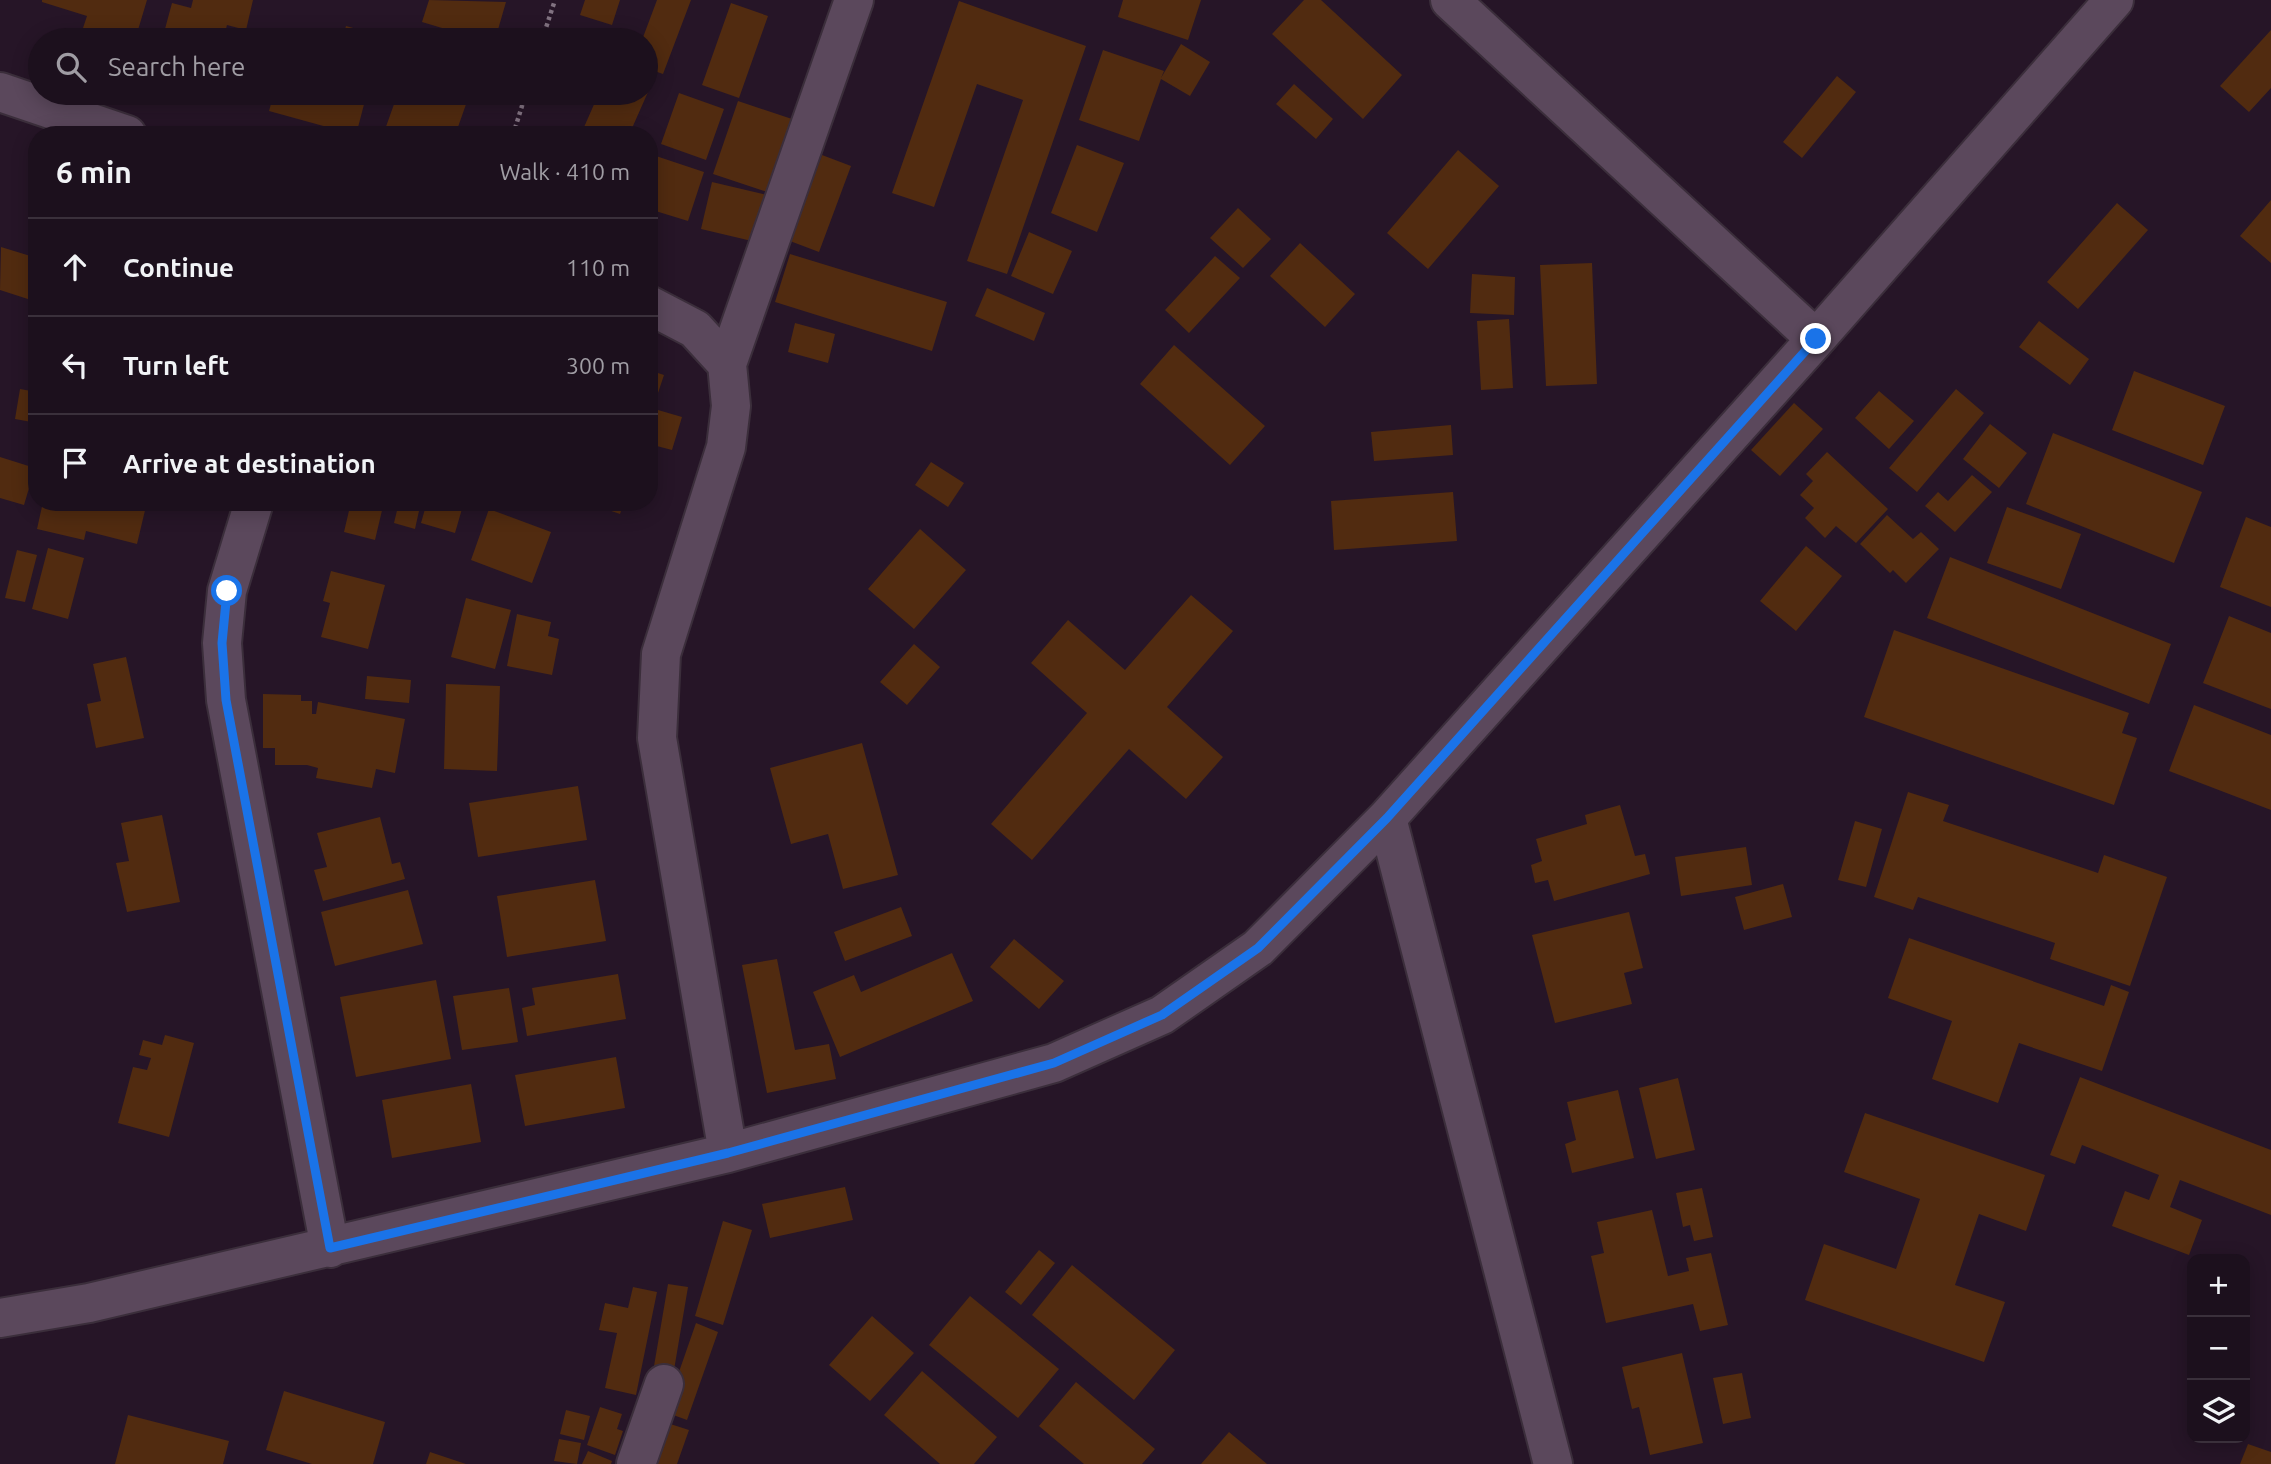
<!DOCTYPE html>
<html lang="en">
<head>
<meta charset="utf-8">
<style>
	:root { --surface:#1c101d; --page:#291e2a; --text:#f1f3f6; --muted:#a09da4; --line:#3a303b }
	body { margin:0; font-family:Ubuntu,sans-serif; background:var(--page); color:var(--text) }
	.controls { position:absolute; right:21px; bottom:21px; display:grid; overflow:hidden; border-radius:14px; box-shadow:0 4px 18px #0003 }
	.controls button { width:63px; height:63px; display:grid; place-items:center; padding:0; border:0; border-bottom:2px solid var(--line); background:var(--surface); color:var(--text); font:35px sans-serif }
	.stop { position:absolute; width:21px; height:21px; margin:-16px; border:5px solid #1a73e8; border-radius:50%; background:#fff }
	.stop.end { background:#1a73e8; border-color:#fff; box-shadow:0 2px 7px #0008 }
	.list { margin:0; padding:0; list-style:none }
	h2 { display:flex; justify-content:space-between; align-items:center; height:91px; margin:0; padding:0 28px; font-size:30px }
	h2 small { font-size:23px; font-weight:400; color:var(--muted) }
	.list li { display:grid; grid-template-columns:46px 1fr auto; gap:21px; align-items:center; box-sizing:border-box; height:98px; padding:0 28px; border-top:2px solid var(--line) }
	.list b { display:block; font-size:26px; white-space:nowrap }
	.list em { font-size:23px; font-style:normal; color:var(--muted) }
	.icon { flex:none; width:38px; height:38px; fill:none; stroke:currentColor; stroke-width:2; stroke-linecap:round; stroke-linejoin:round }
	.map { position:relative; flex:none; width:2271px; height:1464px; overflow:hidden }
	.search { position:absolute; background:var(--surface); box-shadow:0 4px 18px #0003; left:28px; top:28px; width:630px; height:77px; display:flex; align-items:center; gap:18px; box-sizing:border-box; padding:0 24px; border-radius:38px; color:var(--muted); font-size:26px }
	.panel { position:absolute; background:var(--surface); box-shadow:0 4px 18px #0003; left:28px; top:126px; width:630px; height:385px; border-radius:28px }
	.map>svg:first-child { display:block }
</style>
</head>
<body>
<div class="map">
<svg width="2271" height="1464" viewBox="0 0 2271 1464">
	<rect width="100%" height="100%" fill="#261527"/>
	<path fill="#512b10" d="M42,0H147L135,40H114L82,31L87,16L42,2Z
		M193,0H253L246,30L227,25L223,40H162L172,3L191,8Z
		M429,0L506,2L495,40H482L422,22Z
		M585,0H620L612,25L580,15Z
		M657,0H691L663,74L646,68V40H642Z
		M1123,0H1201L1188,40L1118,17Z
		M1304,0H1321L1402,75L1363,119L1272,34Z
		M959,1L1086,46L1007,274L967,261L1023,100L977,84L934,207L892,193Z
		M731,3L768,16L739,98L702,85Z
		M346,26L382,36L381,40H342Z
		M291,29L333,39V40H288Z
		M2271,30V88L2249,112L2220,86Z
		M1181,44L1210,62L1190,96L1161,79L1139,141L1079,120L1103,50L1164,71L1161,78Z
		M1837,76L1856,92L1802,158L1783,142Z
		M646,80L652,83L629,135L581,134L599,93H646Z
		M1294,84L1333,119L1316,139L1276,104Z
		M274,93H367L356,135L269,111Z
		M398,93H470L458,127L473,133L472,135H383Z
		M679,93L724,109L706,160L661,144Z
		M738,101L795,120L770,193L713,174Z
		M1077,145L1124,163L1097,232L1051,213Z
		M1458,150L1499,186L1428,269L1387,233Z
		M822,155L851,166L819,252L790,241Z
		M656,156L704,172L688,221L649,209V176Z
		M712,182L767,195L756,242L701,229Z
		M2271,200V263L2240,236Z
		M2117,203L2148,230L2078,309L2047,282Z
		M1238,208L1271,239L1243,268L1210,238Z
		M1029,232L1072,251L1053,294L1011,276Z
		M1300,243L1355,294L1325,327L1270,276Z
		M1,247L37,258V291L34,301L0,290Z
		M790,254L947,302L932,351L775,302Z
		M1215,256L1240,278L1189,333L1165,310Z
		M1592,263L1597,384L1546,386L1540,265Z
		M1472,274L1515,277L1514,315L1470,313Z
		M987,288L1045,313L1034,341L975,316Z
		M1509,319L1513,388L1481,390L1477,321Z
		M2039,321L2089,359L2070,385L2019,347Z
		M795,323L835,334L828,363L788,352Z
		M1174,345L1265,426L1230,465L1140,384Z
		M649,370L664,375L650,417H649Z
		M2134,371L2225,406L2203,465L2112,430Z
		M20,389L37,392V423L15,419Z
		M1956,389L1984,413L1917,492L1889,468Z
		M1879,391L1914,421L1889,449L1855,418Z
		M1794,403L1823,429L1780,476L1751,450Z
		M658,410L682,417L672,450L649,444Z
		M1990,424L2027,453L1999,488L1963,459Z
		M1451,425L1453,455L1374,461L1371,432Z
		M2053,433L2202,492L2174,563L2026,504Z
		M1827,452L1888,509L1856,543L1836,526L1825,538L1805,518L1814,508L1800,495L1813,481L1806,474Z
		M0,457L35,468L24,505L0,498Z
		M931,462L964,483L948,507L915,485Z
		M1972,475L1992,492L1955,532L1925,506L1938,492L1948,501Z
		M1453,492L1457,541L1334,550L1331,501Z
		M43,502H147L137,544L86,531L84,540L37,529Z
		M351,502H384L375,540L344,532Z
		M399,502H421L415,529L394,523Z
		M427,502H464L455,533L421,523Z
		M585,502H624L620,514Z
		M2007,507L2081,534L2061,589L1987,563Z
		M489,509L551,532L532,583L471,560Z
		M1887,515L1913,539L1921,532L1939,549L1906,583L1893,570L1890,573L1860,544Z
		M2246,517L2271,527V607L2220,587Z
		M920,529L966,570L914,629L868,589Z
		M1806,546L1842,576L1796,631L1760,601Z
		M48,548L84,558L68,619L32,609Z
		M17,550L37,555L25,602L5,598Z
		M1950,557L2171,644L2149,704L1927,618Z
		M331,571L385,585L368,649L321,637L330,603L323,601Z
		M1191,595L1233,631L1167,707L1223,757L1186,799L1129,749L1032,860L991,824L1087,713L1031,663L1068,620L1125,670Z
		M466,598L511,610L495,669L451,657Z
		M517,614L551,622L548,636L559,639L552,675L507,666Z
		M2229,616L2271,633V709L2203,683Z
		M1894,630L2129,713L2122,733L2137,738L2114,805L1864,717Z
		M914,644L940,667L907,705L880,682Z
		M126,657L144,738L96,748L87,704L101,701L93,664Z
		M367,676L411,680L409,703L365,699Z
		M446,684L500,686L497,771L444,769Z
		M263,694L301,695V701H312V714H316L318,702L405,719L395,773L376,769L372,788L316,778L318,768L307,765H275V748H263Z
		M2194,705L2271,735V810L2169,771Z
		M862,743L898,875L843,889L828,834L791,844L770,768Z
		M578,786L587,840L478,857L469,803Z
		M1908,792L1949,805L1943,821L2098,873L2104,855L2167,877L2130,986L2050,959L2055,943L1918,897L1913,910L1874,897Z
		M1620,805L1635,856L1645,854L1650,874L1554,901L1548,880L1535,883L1531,865L1542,861L1536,839L1587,824L1585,815Z
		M162,815L180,902L127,912L116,863L129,861L121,823Z
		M380,817L392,864L400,862L405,879L323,901L314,870L327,867L317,833Z
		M1855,821L1882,829L1866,887L1838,880Z
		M1746,847L1752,885L1681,896L1675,857Z
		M595,880L606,941L507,957L497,896Z
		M1783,884L1792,917L1744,930L1735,897Z
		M408,890L423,944L335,966L321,912Z
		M901,907L912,936L845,961L834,932Z
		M1629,912L1643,968L1624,973L1632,1004L1555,1023L1532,935Z
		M1909,938L2104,1006L2111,985L2129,992L2102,1071L2019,1043L1998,1103L1932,1079L1952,1021L1888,998Z
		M1014,939L1064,981L1039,1009L990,967Z
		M952,953L973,1001L840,1057L813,992L854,975L861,992Z
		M777,959L795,1050L829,1044L836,1079L767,1093L742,965Z
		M618,974L626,1019L527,1036L522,1008L535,1005L532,988Z
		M436,980L451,1059L356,1077L340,997Z
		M509,988L518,1042L462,1050L453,996Z
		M165,1035L194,1043L169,1137L118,1123L133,1067L147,1070L151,1058L139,1055L143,1040L162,1045Z
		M616,1057L625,1108L525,1126L515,1075Z
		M2080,1077L2271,1150V1215L2180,1180L2170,1207L2202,1220L2189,1255L2112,1226L2125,1191L2149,1200L2159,1175L2082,1145L2075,1164L2050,1155Z
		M1678,1078L1695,1150L1656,1159L1639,1088Z
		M471,1084L481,1142L392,1158L382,1100Z
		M1618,1090L1634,1158L1572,1173L1565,1144L1576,1140L1567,1102Z
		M1865,1113L2045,1175L2026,1231L1979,1214L1955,1285L2005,1302L1984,1362L1805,1300L1824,1244L1896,1269L1920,1199L1844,1172Z
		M845,1187L853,1220L770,1238L762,1204Z
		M1702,1188L1713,1237L1694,1241L1690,1225L1683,1227L1676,1193Z
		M1652,1210L1668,1276L1689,1271L1686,1258L1711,1253L1728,1325L1700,1331L1693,1304L1606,1323L1591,1256L1604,1253L1597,1222Z
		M723,1221L752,1230L723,1325L695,1316Z
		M1039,1250L1055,1263L1021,1305L1005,1292Z
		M1072,1265L1175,1350L1134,1400L1032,1315Z
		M668,1284L688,1287L673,1376L653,1372Z
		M633,1287L657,1292L636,1395L605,1388L617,1333L599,1330L605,1303L628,1308Z
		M970,1296L1059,1369L1018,1418L929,1345Z
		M872,1316L914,1353L870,1401L829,1365Z
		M696,1323L718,1332L687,1420L665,1412Z
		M1682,1353L1703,1443L1650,1455L1639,1407L1632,1409L1622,1367Z
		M922,1371L997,1437L974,1464H940L884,1415Z
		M1742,1373L1751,1418L1723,1424L1713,1378Z
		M1076,1382L1155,1449L1142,1464H1084L1039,1426Z
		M284,1391L385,1422L373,1464H312L266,1450Z
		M600,1407L622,1414L617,1429L623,1431L615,1455L587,1445Z
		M566,1410L590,1416L584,1440L560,1434Z
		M128,1415L229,1441L223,1464H115Z
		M661,1421L689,1430L677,1464H646Z
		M1229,1432L1267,1464H1201Z
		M559,1439L581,1443L577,1464L554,1461Z
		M2248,1444L2271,1452V1464H2240Z
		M588,1451L612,1461L611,1464H582Z
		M430,1452L466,1464H426Z"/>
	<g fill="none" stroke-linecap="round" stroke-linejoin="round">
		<g stroke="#3b2e3b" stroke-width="42">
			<path id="minor" d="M1450,0L1816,339
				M0,92L127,135
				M649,305L695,329L727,364L731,406L726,447L661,654L657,738L728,1153
				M727,364L854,0
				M254,502L227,591L222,643L226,700L330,1248
				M1387,818L1553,1464
				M0,1318L89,1303L728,1153L1054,1063L1162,1015L1258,948L1387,818L1816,339L2114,0
				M636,1464L664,1384"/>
		</g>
		<path stroke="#827382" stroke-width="4.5" stroke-dasharray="3.5 3.5" stroke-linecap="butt" d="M542,40L555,0
			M513,135L526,93"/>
		<use href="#minor" stroke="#5b485c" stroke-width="38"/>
	</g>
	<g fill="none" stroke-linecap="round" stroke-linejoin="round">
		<path stroke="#1a73e8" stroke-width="9" d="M227,591L222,643L226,700L330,1248L728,1153L1054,1063L1162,1015L1258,948L1387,818L1816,339"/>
	</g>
</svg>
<div class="controls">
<button>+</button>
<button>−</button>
<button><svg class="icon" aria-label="layers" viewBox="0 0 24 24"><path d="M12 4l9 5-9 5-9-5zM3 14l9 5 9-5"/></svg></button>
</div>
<div class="stop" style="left:227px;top:591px"></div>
<div class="stop end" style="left:1816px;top:339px"></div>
<div class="search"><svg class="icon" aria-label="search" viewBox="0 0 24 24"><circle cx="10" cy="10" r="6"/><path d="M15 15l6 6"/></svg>Search here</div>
<section class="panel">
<h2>6 min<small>Walk · 410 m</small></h2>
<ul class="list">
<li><svg class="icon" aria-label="ahead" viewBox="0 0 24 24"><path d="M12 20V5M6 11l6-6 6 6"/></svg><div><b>Continue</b></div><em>110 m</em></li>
<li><svg class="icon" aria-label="left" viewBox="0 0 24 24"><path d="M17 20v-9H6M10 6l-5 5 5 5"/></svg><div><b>Turn left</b></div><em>300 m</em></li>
<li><svg class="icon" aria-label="arrive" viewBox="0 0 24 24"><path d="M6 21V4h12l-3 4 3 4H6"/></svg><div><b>Arrive at destination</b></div></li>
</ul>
</section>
</div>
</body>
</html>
